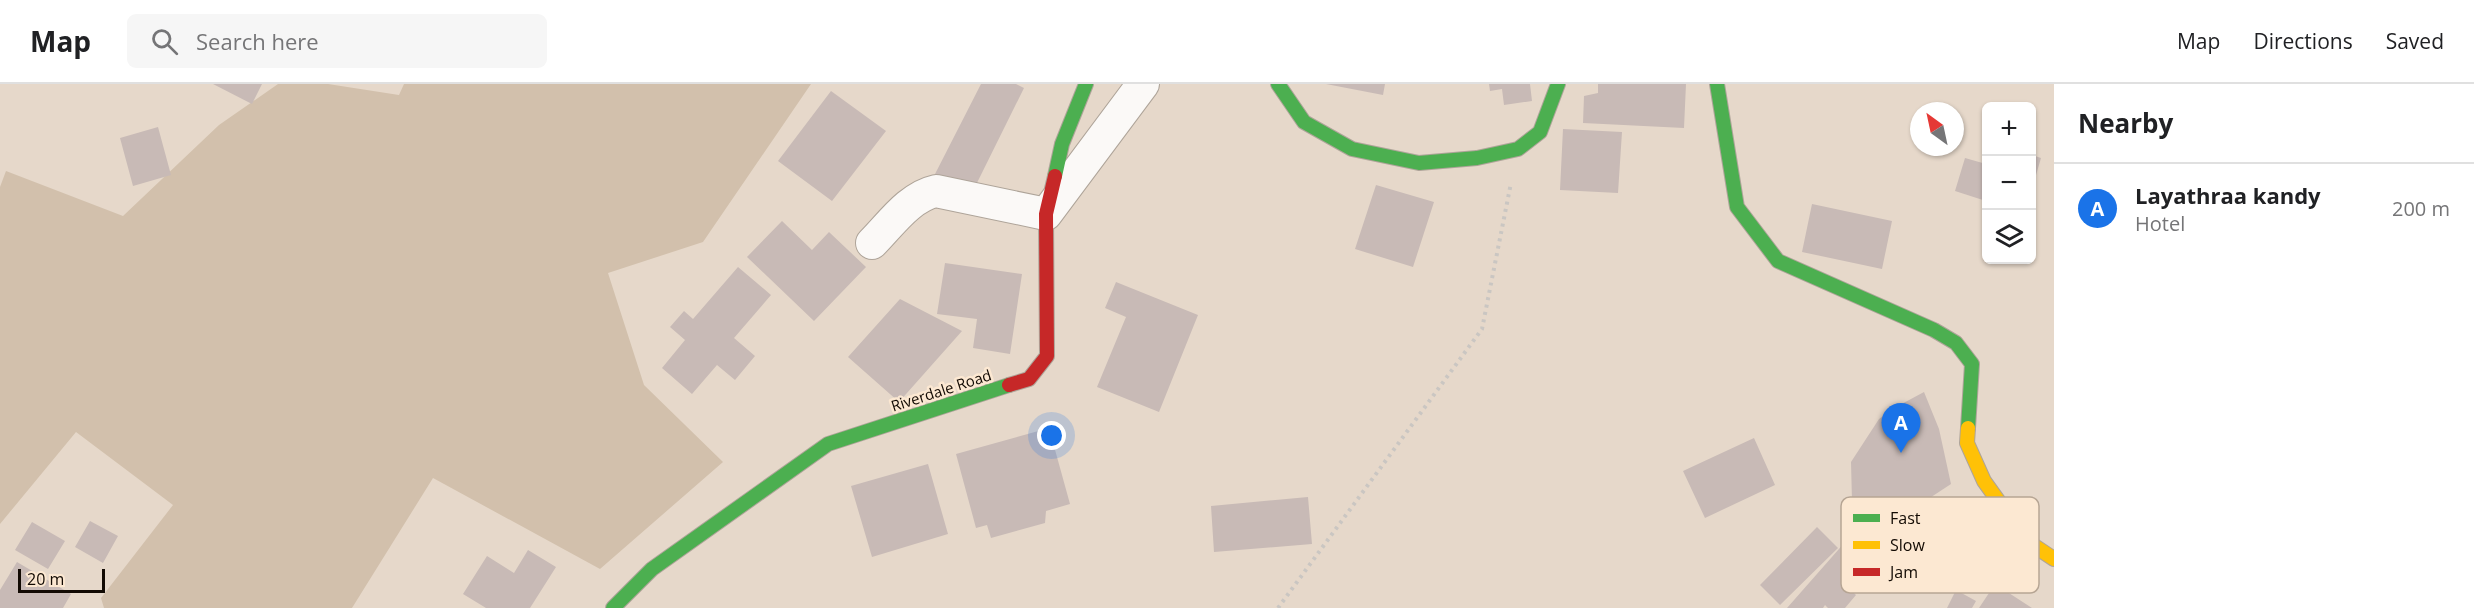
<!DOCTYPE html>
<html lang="en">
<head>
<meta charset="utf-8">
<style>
	:root { --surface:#fff; --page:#f6f6f6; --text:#202124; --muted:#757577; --line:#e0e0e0; --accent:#1a73e8 }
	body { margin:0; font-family:"Open Sans",sans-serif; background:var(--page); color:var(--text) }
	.controls { position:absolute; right:18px; top:18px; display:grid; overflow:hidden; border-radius:9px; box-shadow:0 2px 4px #0004 }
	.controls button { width:54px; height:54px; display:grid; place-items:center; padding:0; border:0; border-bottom:2px solid var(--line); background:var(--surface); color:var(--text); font:30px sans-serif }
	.compass { position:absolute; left:1910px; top:18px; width:54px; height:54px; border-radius:50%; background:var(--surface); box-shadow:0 2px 4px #0004; rotate:327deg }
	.scale { position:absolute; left:18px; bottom:15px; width:87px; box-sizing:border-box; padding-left:6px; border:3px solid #120a03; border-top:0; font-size:16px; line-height:21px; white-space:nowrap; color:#120a03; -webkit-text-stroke:4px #fce8d2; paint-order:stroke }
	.you { position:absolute; left:1052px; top:352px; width:21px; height:21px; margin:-15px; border:4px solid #fff; border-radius:50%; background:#1a73e8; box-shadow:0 0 0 9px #1a73e833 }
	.badge { display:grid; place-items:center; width:39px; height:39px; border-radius:50%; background:var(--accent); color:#fff; font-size:20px; font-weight:700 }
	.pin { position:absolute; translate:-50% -50px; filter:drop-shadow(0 2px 3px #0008) }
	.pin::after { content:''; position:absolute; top:32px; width:21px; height:18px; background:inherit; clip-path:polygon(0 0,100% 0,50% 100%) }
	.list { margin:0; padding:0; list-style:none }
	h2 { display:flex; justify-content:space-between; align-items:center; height:78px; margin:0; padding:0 24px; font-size:26px }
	h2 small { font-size:20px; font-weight:400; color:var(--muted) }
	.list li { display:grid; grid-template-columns:39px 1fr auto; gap:18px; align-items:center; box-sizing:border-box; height:90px; padding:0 24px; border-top:2px solid var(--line) }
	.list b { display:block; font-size:22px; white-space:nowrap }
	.list p { margin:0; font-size:20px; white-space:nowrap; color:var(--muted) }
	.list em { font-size:20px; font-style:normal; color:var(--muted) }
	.icon { flex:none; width:33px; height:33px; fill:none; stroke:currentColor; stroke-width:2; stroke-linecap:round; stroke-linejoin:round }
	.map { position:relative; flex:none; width:2054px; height:524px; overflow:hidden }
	header { display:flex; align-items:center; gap:36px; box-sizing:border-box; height:84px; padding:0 30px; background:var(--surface); border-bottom:2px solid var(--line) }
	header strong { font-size:28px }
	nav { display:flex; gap:33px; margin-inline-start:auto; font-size:21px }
	.search { width:420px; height:54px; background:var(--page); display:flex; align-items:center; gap:15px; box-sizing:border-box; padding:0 21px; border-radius:9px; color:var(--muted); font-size:22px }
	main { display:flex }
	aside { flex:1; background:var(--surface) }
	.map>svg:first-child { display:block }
</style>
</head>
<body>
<header>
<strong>Map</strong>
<div class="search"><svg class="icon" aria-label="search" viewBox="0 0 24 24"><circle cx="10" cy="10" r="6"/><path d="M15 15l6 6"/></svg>Search here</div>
<nav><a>Map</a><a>Directions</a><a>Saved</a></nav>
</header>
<main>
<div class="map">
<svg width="2054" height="524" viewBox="0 0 2054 524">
	<rect width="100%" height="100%" fill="#e6d8ca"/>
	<path fill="#d2c0ac" d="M278,0H328L399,11L404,0H811L703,158L608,189L644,301L723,378L600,485L433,394L352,524H104L101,514L173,421L76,348L0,440V103L6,87L123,132L219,41Z"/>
	<path fill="#c8bab6" d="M213,0H262L252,20Z
		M981,0H1016L1024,4L971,111L934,92Z
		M1326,0H1385L1383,11Z
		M1489,0H1530L1532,17L1504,21L1502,5L1490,7Z
		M1598,0H1686L1684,44L1583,39L1584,12L1598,9Z
		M831,7L886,47L832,117L778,77Z
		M158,43L171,91L133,102L120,54Z
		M1563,45L1622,48L1618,109L1560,106Z
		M2032,71L2041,74L2032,105Z
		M1965,74L1986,80V117L1955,107Z
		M1376,101L1434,118L1413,183L1355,165Z
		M1812,120L1892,137L1882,185L1802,168Z
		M782,137L812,166L829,148L866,183L814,237L747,173Z
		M945,179L1022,190L1010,270L973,264L977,235L937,230Z
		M738,183L771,211L734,254L755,272L735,296L717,281L692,310L662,284L685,256L670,243L684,227L693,235Z
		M1116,198L1198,231L1159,328L1097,303L1126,233L1105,224Z
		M900,215L962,247L899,318L848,273Z
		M1924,308L1939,345L1951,400L1884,444L1852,417L1851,378L1879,335L1896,323Z
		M1049,344L1070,420L1046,427L1045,439L991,454L987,441L976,444L956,370Z
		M1754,354L1775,401L1705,434L1683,387Z
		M928,380L948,450L872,473L851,402Z
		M1308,413L1312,460L1214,468L1211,422Z
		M90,437L118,452L103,479L75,463Z
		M32,438L65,457L48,485L15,466Z
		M1817,443L1838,464L1780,521L1760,501Z
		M1846,457L1864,473L1842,498L1856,511L1845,524H1828L1825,521L1823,524H1787Z
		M528,466L556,483L530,524H486L463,510L487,472L514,489Z
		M17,478L71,510L63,524H0V506Z
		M1995,500L2032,524H1979Z
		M1956,506L1976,517L1972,524H1947Z"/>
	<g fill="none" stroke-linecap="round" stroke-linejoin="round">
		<g stroke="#aea499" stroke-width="34">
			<path id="street" d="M872,159C891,140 909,113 936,107L1046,130L1143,0"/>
		</g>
		<g stroke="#aea499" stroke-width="16">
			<path id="fast" d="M1278,0L1304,38L1352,65L1419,79L1477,74L1518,65L1540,48L1558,0
				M1717,0L1737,123L1778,177L1934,246L1956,259L1972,280L1968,344
				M1055,92L1062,60L1086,0
				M613,524L652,485L828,360L1009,301"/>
		</g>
		<g stroke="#aea499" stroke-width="16">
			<path id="slow" d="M1968,344L1967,359L1984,397L2027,457L2054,475"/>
		</g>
		<g stroke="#aea499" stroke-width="16">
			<path id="jam" d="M1009,301L1029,295L1047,272L1046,130L1055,92"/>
		</g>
		<path stroke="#cac6c2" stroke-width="4" stroke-dasharray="3 4.5" stroke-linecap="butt" d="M1278,524L1482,245L1511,99"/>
		<use href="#street" stroke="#fbf9f7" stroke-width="32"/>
		<use href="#fast" stroke="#4caf50" stroke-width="14"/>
		<use href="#slow" stroke="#ffc107" stroke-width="14"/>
		<use href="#jam" stroke="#c62828" stroke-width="14"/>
	</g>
	<g text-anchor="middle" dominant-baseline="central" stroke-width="5" stroke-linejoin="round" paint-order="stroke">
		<g font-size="15" fill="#120a03" stroke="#fce8d2">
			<text transform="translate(941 306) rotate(-18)">Riverdale Road</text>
		</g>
	</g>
	<rect x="1841" y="413" width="198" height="96" rx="9" fill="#fce8d2" stroke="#b6a594" stroke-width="1.5"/>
	<rect x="1853" y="430" width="27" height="8" fill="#4caf50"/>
	<rect x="1853" y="457" width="27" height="8" fill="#ffc107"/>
	<rect x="1853" y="484" width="27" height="8" fill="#c62828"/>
	<g font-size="16" fill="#120a03">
		<text x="1890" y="440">Fast</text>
		<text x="1890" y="467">Slow</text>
		<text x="1890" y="494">Jam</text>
	</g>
</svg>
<div class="controls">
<button>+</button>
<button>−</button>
<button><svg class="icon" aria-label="layers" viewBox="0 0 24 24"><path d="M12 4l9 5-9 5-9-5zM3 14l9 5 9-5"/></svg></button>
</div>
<svg class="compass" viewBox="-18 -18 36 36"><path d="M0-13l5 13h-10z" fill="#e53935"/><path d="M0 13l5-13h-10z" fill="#757577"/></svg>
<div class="scale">20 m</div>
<div class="you"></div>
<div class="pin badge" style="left:1901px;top:369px">A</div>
</div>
<aside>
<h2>Nearby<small></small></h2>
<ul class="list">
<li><span class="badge">A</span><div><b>Layathraa kandy</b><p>Hotel</p></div><em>200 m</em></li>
</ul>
</aside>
</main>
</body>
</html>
